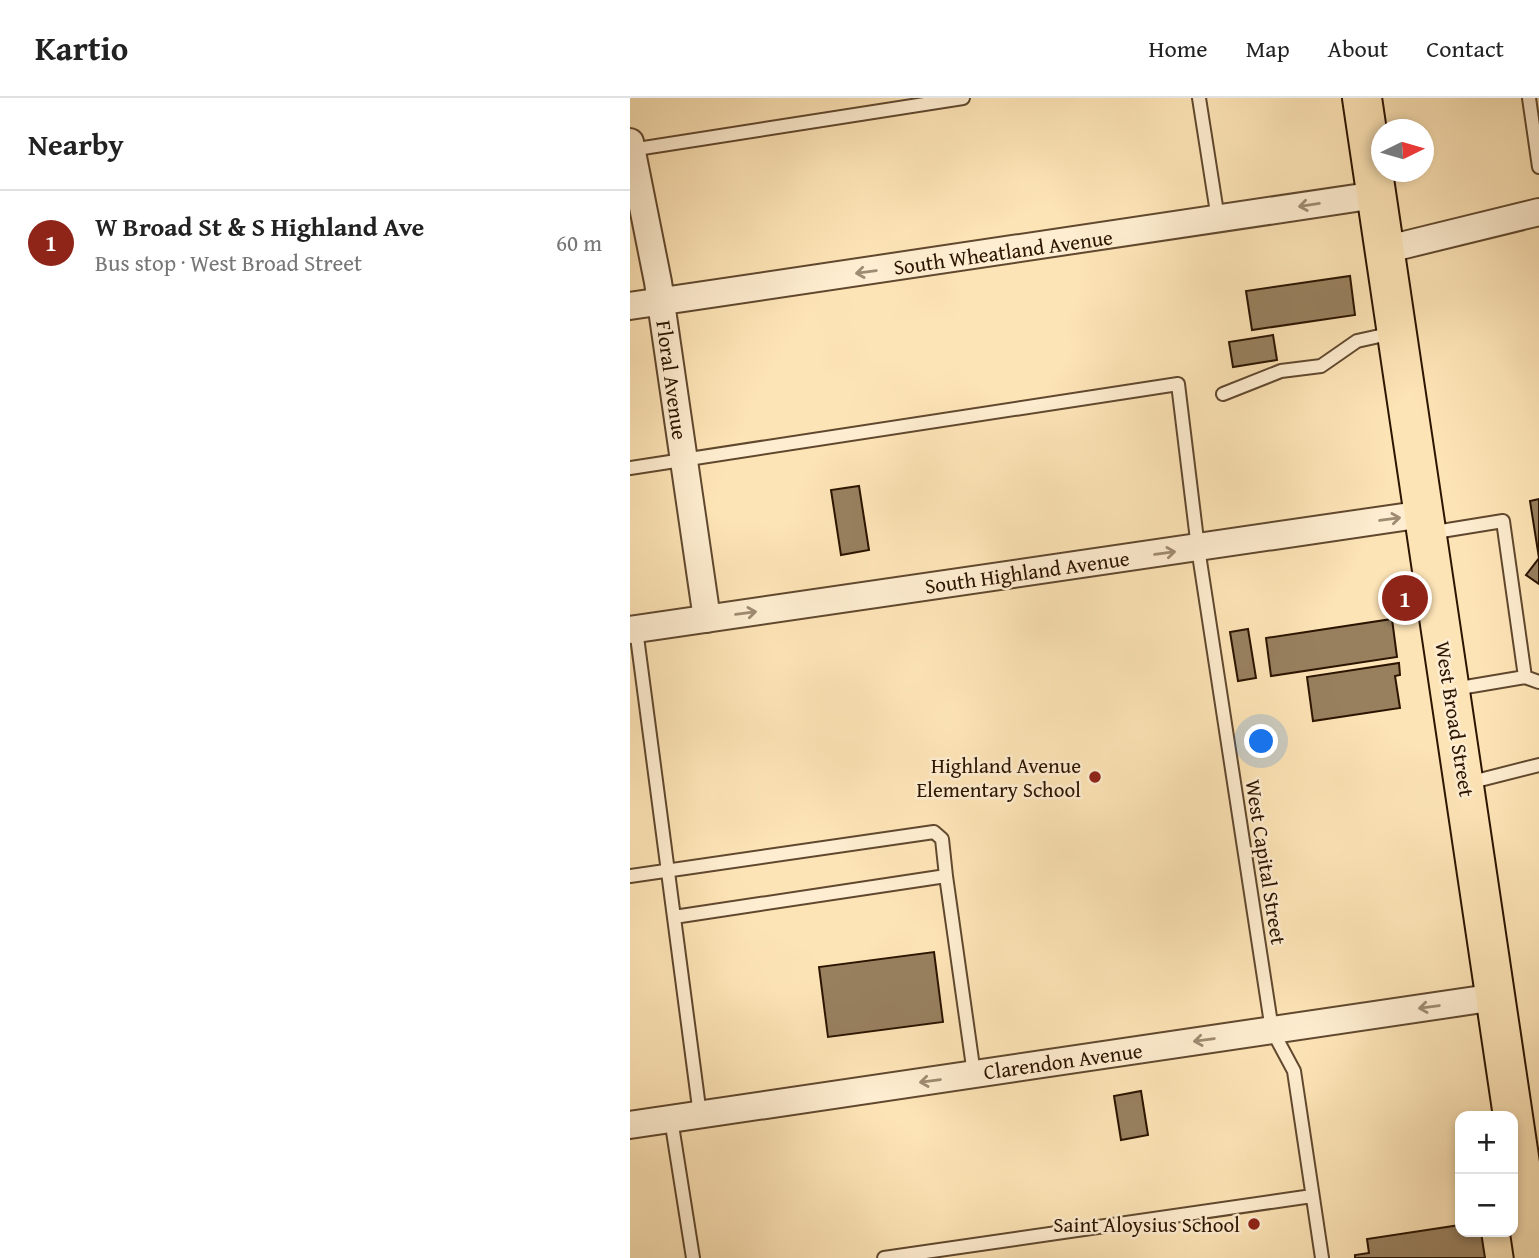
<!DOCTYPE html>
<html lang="en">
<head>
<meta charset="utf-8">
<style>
	:root { --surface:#fff; --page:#f2f2f2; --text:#222; --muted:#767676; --line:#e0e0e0; --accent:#8f2418 }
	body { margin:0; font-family:"Gentium Book Plus",serif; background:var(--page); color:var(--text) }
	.controls { position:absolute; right:21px; bottom:21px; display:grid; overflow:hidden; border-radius:14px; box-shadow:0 4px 10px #0003 }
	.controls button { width:63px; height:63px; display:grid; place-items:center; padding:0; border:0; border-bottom:2px solid var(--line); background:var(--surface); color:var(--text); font:35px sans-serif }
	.compass { position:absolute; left:741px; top:21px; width:63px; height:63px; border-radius:50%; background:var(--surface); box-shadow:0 4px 10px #0003; rotate:85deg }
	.you { position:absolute; left:632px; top:644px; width:24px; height:24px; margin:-18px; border:5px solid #fff; border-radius:50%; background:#1a73e8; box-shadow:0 0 0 10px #1a73e833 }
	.badge { display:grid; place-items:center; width:46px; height:46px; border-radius:50%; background:var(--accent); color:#fff; font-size:23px; font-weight:700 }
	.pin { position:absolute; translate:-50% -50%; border:4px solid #fff; box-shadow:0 2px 7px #0006 }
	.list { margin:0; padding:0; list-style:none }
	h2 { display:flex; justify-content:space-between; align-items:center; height:91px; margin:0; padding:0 28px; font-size:30px }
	h2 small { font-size:23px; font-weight:400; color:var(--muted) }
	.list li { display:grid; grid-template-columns:46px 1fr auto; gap:21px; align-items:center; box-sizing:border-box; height:105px; padding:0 28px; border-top:2px solid var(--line) }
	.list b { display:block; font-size:26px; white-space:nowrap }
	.list p { margin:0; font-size:23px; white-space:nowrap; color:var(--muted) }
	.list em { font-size:23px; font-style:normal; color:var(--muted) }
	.map { position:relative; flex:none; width:909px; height:1160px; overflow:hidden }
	header { display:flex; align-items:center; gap:42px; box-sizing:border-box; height:98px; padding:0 35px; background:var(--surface); border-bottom:2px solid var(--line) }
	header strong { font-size:33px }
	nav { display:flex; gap:38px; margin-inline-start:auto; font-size:24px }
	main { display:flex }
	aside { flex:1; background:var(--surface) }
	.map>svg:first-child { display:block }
</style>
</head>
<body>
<header>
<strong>Kartio</strong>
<nav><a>Home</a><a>Map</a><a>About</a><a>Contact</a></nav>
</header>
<main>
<aside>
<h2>Nearby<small></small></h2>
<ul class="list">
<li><span class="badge">1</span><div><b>W Broad St &amp; S Highland Ave</b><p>Bus stop · West Broad Street</p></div><em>60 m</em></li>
</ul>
</aside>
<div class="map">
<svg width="909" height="1160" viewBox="0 0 909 1160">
	<rect width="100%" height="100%" fill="#fde4b6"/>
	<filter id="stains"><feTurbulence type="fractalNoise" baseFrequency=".00286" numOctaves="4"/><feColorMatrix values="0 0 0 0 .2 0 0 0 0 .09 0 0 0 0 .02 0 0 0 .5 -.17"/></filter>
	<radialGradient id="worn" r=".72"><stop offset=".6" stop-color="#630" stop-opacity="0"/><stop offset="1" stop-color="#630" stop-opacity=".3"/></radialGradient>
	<path fill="#98805f" stroke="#2b1400" stroke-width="2" d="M720,178L725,217L622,232L616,193Z
		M643,237L647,262L603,269L599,244Z
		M229,388L239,452L211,457L201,392Z
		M909,401V486L896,477L909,460L900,403Z
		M762,521L767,559L641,578L636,540Z
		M618,531L626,580L608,583L600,534Z
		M769,565L770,577L765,578L770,610L683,623L677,579Z
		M304,854L313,924L198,939L189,869Z
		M511,993L518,1037L491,1042L484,998Z
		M830,1127V1134H851L855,1160H725V1157L739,1155L737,1141Z"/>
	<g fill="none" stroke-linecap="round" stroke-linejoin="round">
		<g stroke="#60482e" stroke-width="16">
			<path id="service" d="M569,0L588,121
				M899,0L909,69
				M0,52L333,0
				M593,296L651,273L691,268L727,243L763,235
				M0,370L548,286L568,450L642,932L664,973L692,1160
				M799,435L873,423L895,579L824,591
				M6,531L70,1017
				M895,579L909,584
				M838,685L909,667
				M0,778L304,734L312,741L316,778
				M44,819L316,778L344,976
				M41,1021L63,1160
				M254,1160L682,1098"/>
		</g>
		<g stroke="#60482e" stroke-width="30">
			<path id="minor" d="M0,44L28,184L77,521
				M754,152L909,114
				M0,208L746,97
				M0,532L794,416
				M0,1027L866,899"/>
		</g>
		<g stroke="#2b1400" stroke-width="42">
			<path id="primary" d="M732,0L904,1160"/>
		</g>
		<use href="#service" stroke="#feedd0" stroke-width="12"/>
		<use href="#minor" stroke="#feedd0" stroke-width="26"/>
		<use href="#primary" stroke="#fde4b6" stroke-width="38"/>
	</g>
	<defs><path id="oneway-shaft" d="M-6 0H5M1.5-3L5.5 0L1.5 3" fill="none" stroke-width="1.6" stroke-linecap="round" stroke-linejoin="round" transform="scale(1.75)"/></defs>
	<g stroke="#9f8b72">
		<use href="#oneway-shaft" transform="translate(679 107) rotate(171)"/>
		<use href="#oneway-shaft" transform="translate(236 174) rotate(172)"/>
		<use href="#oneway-shaft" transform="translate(760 421) rotate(-8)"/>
		<use href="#oneway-shaft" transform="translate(535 455) rotate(-8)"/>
		<use href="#oneway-shaft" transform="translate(116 515) rotate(-8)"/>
		<use href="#oneway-shaft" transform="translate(799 909) rotate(172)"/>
		<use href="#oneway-shaft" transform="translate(574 942) rotate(172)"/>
		<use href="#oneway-shaft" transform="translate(300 983) rotate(172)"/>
	</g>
	<g fill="#8f2418" stroke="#feedd0" stroke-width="2.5">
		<circle cx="465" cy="679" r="7"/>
		<circle cx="624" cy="1126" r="7"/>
	</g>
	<g text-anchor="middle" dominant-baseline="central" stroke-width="5" stroke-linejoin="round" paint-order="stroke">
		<g font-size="21" fill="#2b1400" stroke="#feedd0">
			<text transform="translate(373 154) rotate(-8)">South Wheatland Avenue</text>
			<text transform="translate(42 282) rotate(82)">Floral Avenue</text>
			<text transform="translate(397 474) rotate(-8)">South Highland Avenue</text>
			<text transform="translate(825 621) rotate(81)">West Broad Street</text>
			<text transform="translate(636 764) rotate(81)">West Capital Street</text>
			<text transform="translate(433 963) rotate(-8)">Clarendon Avenue</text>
		</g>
		<g font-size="21" fill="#2b1400" stroke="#feedd0" text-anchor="end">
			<text x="451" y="667">Highland Avenue<tspan x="451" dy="24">Elementary School</tspan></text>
			<text x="610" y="1126">Saint Aloysius School</text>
		</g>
	</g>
	<rect width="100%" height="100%" filter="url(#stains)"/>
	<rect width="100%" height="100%" fill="url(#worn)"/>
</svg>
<div class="controls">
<button>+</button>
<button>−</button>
</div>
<svg class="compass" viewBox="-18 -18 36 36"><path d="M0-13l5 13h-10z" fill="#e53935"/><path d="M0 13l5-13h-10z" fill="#767676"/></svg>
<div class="you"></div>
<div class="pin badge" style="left:775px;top:500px">1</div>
</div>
</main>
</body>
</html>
